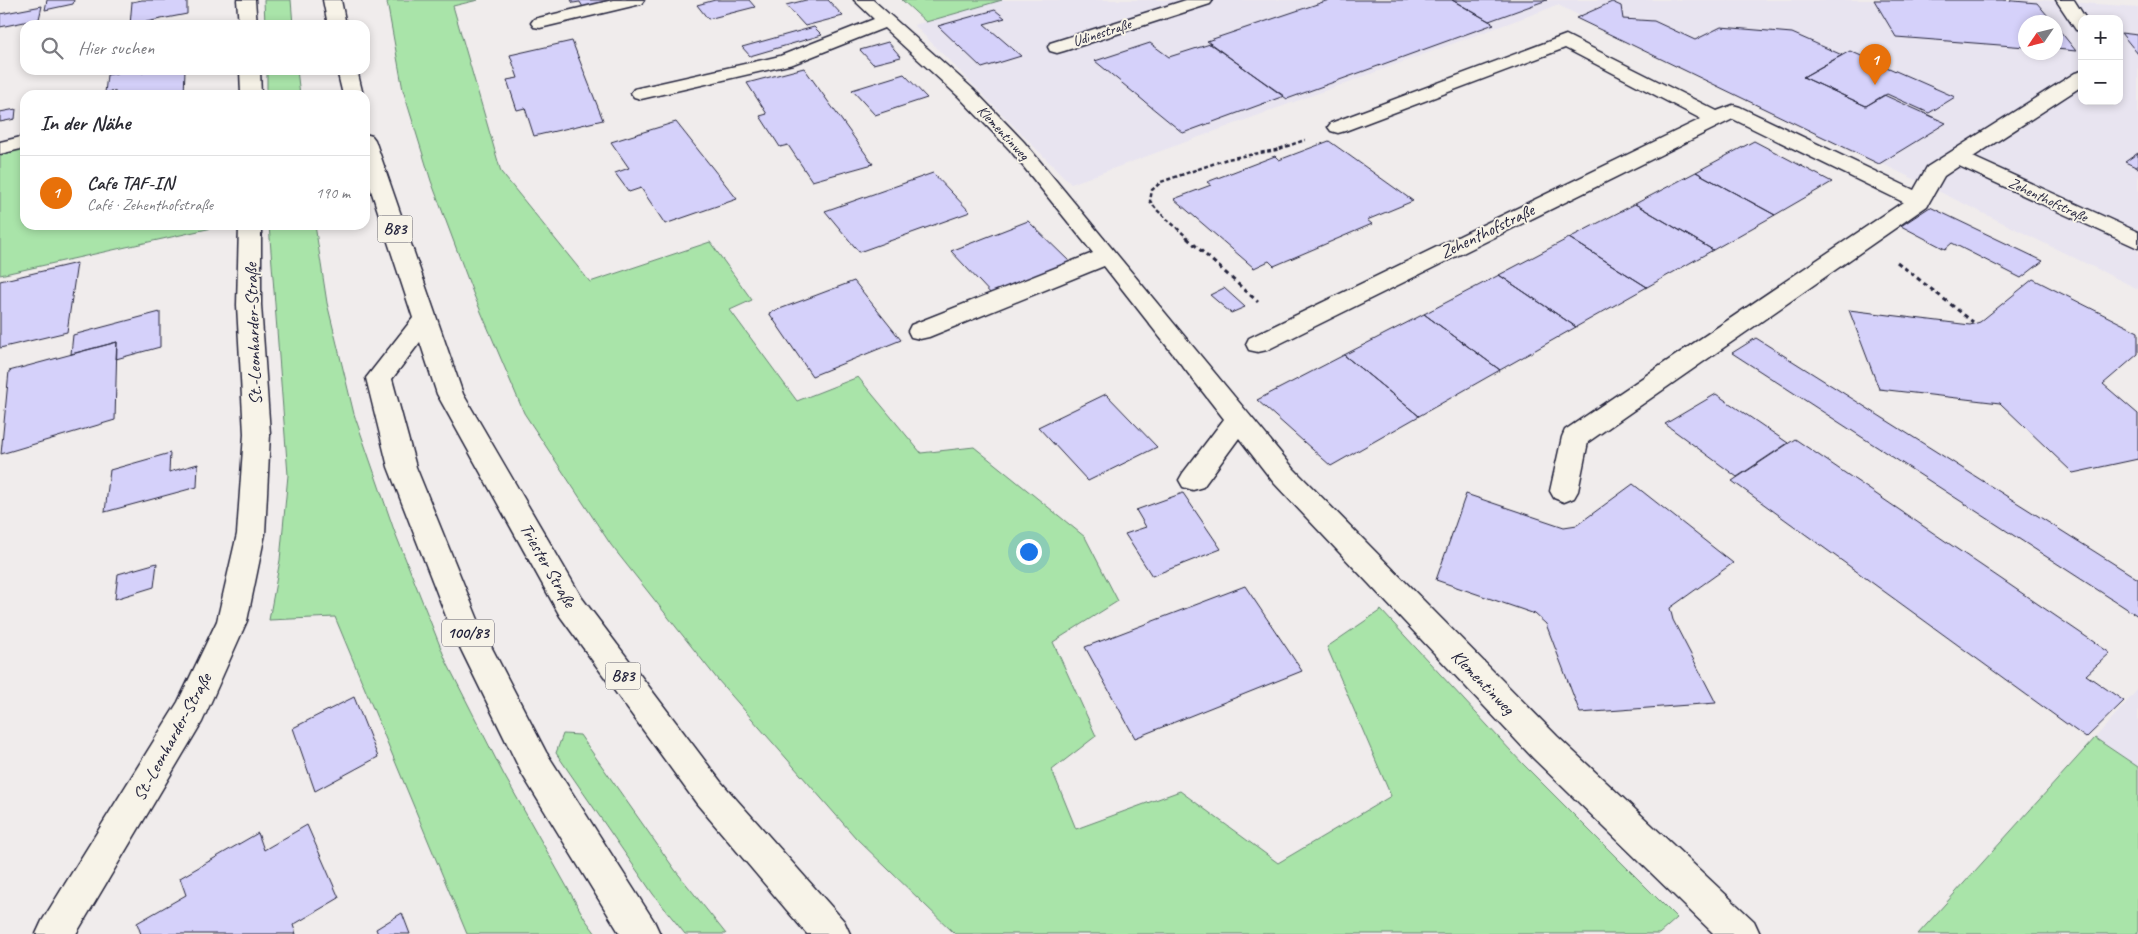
<!DOCTYPE html>
<html lang="de">
<head>
<meta charset="utf-8">
<style>
	:root { --surface:#fff; --page:#f7f7f7; --text:#2b2b33; --muted:#7c7c81; --line:#e1e1e2; --accent:#c8321e }
	body { margin:0; font-family:Caveat,sans-serif; background:var(--page); color:var(--text) }
	.controls { position:absolute; right:15px; top:15px; display:grid; overflow:hidden; border-radius:10px; box-shadow:0 2px 8px #0003 }
	.controls button { width:45px; height:45px; display:grid; place-items:center; padding:0; border:0; border-bottom:1px solid var(--line); background:var(--surface); color:var(--text); font:25px sans-serif }
	.compass { position:absolute; left:2018px; top:15px; width:45px; height:45px; border-radius:50%; background:var(--surface); box-shadow:0 2px 8px #0003; rotate:235deg }
	.you { position:absolute; left:1028px; top:551px; width:18px; height:18px; margin:-12px; border:4px solid #fff; border-radius:50%; background:#1a73e8; box-shadow:0 0 0 8px #1a73e833 }
	.badge { display:grid; place-items:center; width:32px; height:32px; border-radius:50%; background:var(--accent); color:#fff; font-size:16px; font-weight:700 }
	.pin { position:absolute; translate:-50% -41px; filter:drop-shadow(0 1px 2px #0008) }
	.pin::after { content:''; position:absolute; top:26px; width:18px; height:15px; background:inherit; clip-path:polygon(0 0,100% 0,50% 100%) }
	.list { margin:0; padding:0; list-style:none }
	h2 { display:flex; justify-content:space-between; align-items:center; height:65px; margin:0; padding:0 20px; font-size:21px }
	h2 small { font-size:16px; font-weight:400; color:var(--muted) }
	.list li { display:grid; grid-template-columns:32px 1fr auto; gap:15px; align-items:center; box-sizing:border-box; height:75px; padding:0 20px; border-top:1px solid var(--line) }
	.list b { display:block; font-size:19px; white-space:nowrap }
	.list p { margin:0; font-size:16px; white-space:nowrap; color:var(--muted) }
	.list em { font-size:16px; font-style:normal; color:var(--muted) }
	.icon { flex:none; width:28px; height:28px; fill:none; stroke:currentColor; stroke-width:2; stroke-linecap:round; stroke-linejoin:round }
	.map { position:relative; flex:none; width:2138px; height:934px; overflow:hidden }
	.search { position:absolute; background:var(--surface); box-shadow:0 2px 8px #0003; left:20px; top:20px; width:350px; height:55px; display:flex; align-items:center; gap:12px; box-sizing:border-box; padding:0 18px; border-radius:15px; color:var(--muted); font-size:19px }
	.panel { position:absolute; background:var(--surface); box-shadow:0 2px 8px #0003; left:20px; top:90px; width:350px; height:140px; border-radius:15px }
	.map>svg:first-child { display:block }
</style>
</head>
<body>
<div class="map">
<svg width="2138" height="934" viewBox="0 0 2138 934">
	<rect width="100%" height="100%" fill="#f0ecec"/>
	<filter id="ink" filterUnits="userSpaceOnUse"><feTurbulence type="fractalNoise" baseFrequency=".02" numOctaves="2"/><feDisplacementMap in="SourceGraphic" scale="10" xChannelSelector="R" yChannelSelector="G"/><feConvolveMatrix kernelMatrix="1 2 1 2 8 2 1 2 1" color-interpolation-filters="sRGB"/></filter>
	<g filter="url(#ink)">
		<path fill="#e8e4f0" fill-rule="evenodd" d="M1001,0H2041L2138,7V289L1558,5L1071,184L914,25ZM2082,19H2119V101H2082ZM2026,22H2056V52H2026Z
			M2138,689V767L2095,738Z"/>
		<path fill="#a9e4a9" stroke="#668372" d="M264,0H291L293,25H265Z
			M392,0H478L453,6L501,172L590,282L710,242L752,300L730,310L797,401L858,377L921,453L974,447L1085,537L1118,601L1053,642L1096,736L1052,770L1076,829L1180,791L1278,863L1391,796L1327,647L1381,610L1523,764L1677,918L1659,934H955L856,838L718,680L611,545L524,413L473,293L431,181L403,90L387,2Z
			M902,0H1002L926,22Z
			M267,70H297L300,95H267Z
			M25,146V225L221,226L0,275V151Z
			M269,225H315L327,303L354,414L394,530L446,661L503,773L585,919L596,934H467L335,617L269,620L280,560L288,475Z
			M563,734L580,735L675,870L726,934H685L653,894L556,753Z
			M2095,738L2138,767V934H1918Z"/>
		<path fill="#d5d1fa" stroke="#22223b" d="M47,0H74L73,4L45,10Z
			M142,0H187V14L130,25L132,2Z
			M571,0H625L584,9L580,2L573,3Z
			M715,0H749L755,7L708,19L697,5Z
			M806,0H828L843,16L805,26L786,5Z
			M1329,0H1452L1494,24L1287,99L1207,41Z
			M1452,0H1547L1489,21Z
			M1874,0H2002L2037,3L2053,22H2026V47L1896,37Z
			M1612,2L1621,6L1623,19L1654,21L1695,40L1721,27L1792,33L1842,55L1803,77L1866,106L1884,95L1946,123L1879,164L1576,18Z
			M42,6L39,19L0,27V14Z
			M995,10L1005,18L984,24L1021,56L982,68L938,26Z
			M2056,26L2076,51L2056,49Z
			M814,27L822,35L750,56L742,47Z
			M2121,33L2138,35V54Z
			M572,41L603,120L534,136L525,108L517,110L507,80L518,78L510,55Z
			M888,42L901,57L873,64L860,50Z
			M1150,43L1169,57L1210,44L1284,96L1183,133L1095,61Z
			M1850,51L1955,97L1929,113L1887,94L1866,106L1803,77Z
			M804,68L873,164L812,181L788,145L780,147L760,116L767,114L747,83Z
			M133,70H142V73L155,70H185L184,95H115V91L105,93L107,75Z
			M904,74L927,98L875,115L852,90Z
			M16,109L15,119L0,122V112Z
			M676,122L737,199L665,224L641,188L629,192L615,173L629,168L611,142Z
			M1329,141L1413,201L1367,220L1372,224L1274,266L1269,261L1254,268L1174,199L1211,185L1207,182L1275,156L1279,160Z
			M1754,141L1832,182L1775,215L1696,172Z
			M2138,153V168L2125,162Z
			M1696,172L1775,215L1713,250L1635,204Z
			M933,173L970,212L859,252L825,211Z
			M1635,204L1713,250L1647,287L1569,238Z
			M1930,207L2043,261L2021,278L1952,243L1945,249L1901,226Z
			M1028,221L1072,264L993,296L951,251Z
			M1569,238L1647,287L1576,327L1499,275Z
			M77,263L67,332L0,348V281Z
			M1499,275L1576,327L1500,370L1424,314Z
			M2033,279L2138,332V354L2103,384L2138,414V459L2073,473L2000,403L1879,389L1849,310L1970,325L1980,322Z
			M854,281L901,340L812,376L769,313Z
			M1224,288L1245,307L1231,313L1210,295Z
			M160,312V347L116,359L117,342L71,354L73,335Z
			M1424,314L1500,370L1419,416L1344,355Z
			M1756,338L2138,579V616L1732,353Z
			M117,342L115,420L1,454L9,371Z
			M1344,355L1419,416L1331,466L1257,400Z
			M1106,394L1157,447L1088,481L1038,427Z
			M1716,394L1788,443L1737,477L1665,424Z
			M1795,439L2110,653L2086,675L2124,701L2086,738L1732,481Z
			M170,453L169,472L198,464L197,487L105,512L110,470Z
			M1633,484L1733,563L1670,608L1673,620L1716,703L1580,713L1546,624L1535,614L1436,580L1466,494L1564,527L1577,525Z
			M1183,493L1221,549L1152,576L1125,534L1146,527L1136,510Z
			M157,563L154,587L115,599L118,574Z
			M1245,586L1302,671L1135,738L1085,647Z
			M354,697L378,757L315,791L293,728Z
			M307,825L339,898L293,925L296,934H141L137,923L186,895L180,878L258,833L264,850Z
			M402,913L410,934H378L376,929Z"/>
		<g fill="none" stroke-linecap="round" stroke-linejoin="round">
			<g stroke="#22223b" stroke-width="3">
				<path id="minor" d="M237,0H255L257,25H239Z
					M613,0H644L641,4L540,28L534,27L531,23L534,19Z
					M854,0H873L973,89L1024,142L1294,469L1557,736L1754,921L1760,934H1714L1533,758L1274,483L1239,438L1203,487L1193,490L1183,487L1179,480L1183,473L1224,419L1104,266L929,337L920,339L911,337L908,331L911,325L1093,253L1010,150L959,97L884,28L793,64L641,99L634,97L631,93L634,89L780,56L874,19Z
					M1186,0H1213L1210,4L1064,51L1057,53L1050,51L1048,47L1050,43Z
					M2056,0H2074L2086,19H2082V31L2076,30Z
					M1566,35L1717,111L1733,105L1740,107L1914,190L1927,167L2075,73L2082,71V86L1973,157L2138,232V248L1959,166L1944,176L1927,206L1588,442L1578,491L1574,498L1564,502L1554,498L1550,491L1562,437L1565,430L1903,202L1733,119L1267,350L1258,352L1249,350L1246,344L1249,338L1701,119L1565,48L1345,131L1338,133L1331,131L1328,127L1331,123Z
					M240,70H260L261,95H241Z
					M25,136V148L0,154V142Z
					M239,225H261V305L270,434L265,534L247,621L202,722L76,934H36L42,921L178,702L217,621L237,534L244,434L237,305Z"/>
			</g>
			<g stroke="#22223b" stroke-width="3">
				<path id="major" d="M323,0H341L346,25H328Z
					M337,70H357L363,95H343Z
					M365,134L372,136L375,140L463,394L582,598L721,782L844,921L850,934H807L697,804L560,616L437,394L420,342L392,379L416,467L481,627L546,752L654,921L660,934H620L522,774L451,629L388,467L366,378L413,318L365,172Z"/>
			</g>
			<path stroke="#22223b" stroke-width="2.5" stroke-dasharray="4 2.5" stroke-linecap="butt" d="M1189,239L1157,210L1150,201L1152,190L1161,182L1227,159L1276,150L1305,140"/>
			<path stroke="#22223b" stroke-width="3" stroke-dasharray="4.5 4" stroke-linecap="butt" d="M1187,238L1258,302
				M1897,262L1973,322"/>
			<use href="#minor" fill="#f7f3e8" fill-rule="evenodd"/>
			<use href="#major" fill="#f7f3e8" fill-rule="evenodd"/>
		</g>
	</g>
	<g text-anchor="middle" dominant-baseline="central" stroke-width="4" stroke-linejoin="round" paint-order="stroke">
		<g font-size="15" fill="#22223b" stroke="#f7f3e8">
			<text transform="translate(1102 33) rotate(-18)">Udinestraße</text>
			<text transform="translate(1003 133) rotate(47)">Klementinweg</text>
			<text transform="translate(2048 200) rotate(25)">Zehenthofstraße</text>
		</g>
		<g fill="#f7f3e8" stroke="#62616f" stroke-width="1">
			<rect x="377.5" y="215.5" width="35" height="27" rx="4"/>
			<rect x="442" y="619.5" width="52" height="27" rx="4"/>
			<rect x="605.5" y="662.5" width="35" height="27" rx="4"/>
		</g>
		<g font-size="16" font-weight="bold" fill="#22223b">
			<text x="395" y="229">B83</text>
			<text x="468" y="633">100/83</text>
			<text x="623" y="676">B83</text>
		</g>
		<g font-size="18" fill="#22223b" stroke="#f7f3e8">
			<text transform="translate(1487 231) rotate(-26)">Zehenthofstraße</text>
			<text transform="translate(253 334) rotate(-92)">St.-Leonharder-Straße</text>
			<text transform="translate(548 565) rotate(60)">Triester Straße</text>
			<text transform="translate(1483 682) rotate(46)">Klementinweg</text>
			<text transform="translate(172 737) rotate(-61)">St.-Leonharder-Straße</text>
		</g>
	</g>
</svg>
<div class="controls">
<button>+</button>
<button>−</button>
</div>
<svg class="compass" viewBox="-18 -18 36 36"><path d="M0-13l5 13h-10z" fill="#e53935"/><path d="M0 13l5-13h-10z" fill="#7c7c81"/></svg>
<div class="you"></div>
<div class="pin badge" style="left:1875px;top:85px;background:#e8710a">1</div>
<div class="search"><svg class="icon" aria-label="search" viewBox="0 0 24 24"><circle cx="10" cy="10" r="6"/><path d="M15 15l6 6"/></svg>Hier suchen</div>
<section class="panel">
<h2>In der Nähe<small></small></h2>
<ul class="list">
<li><span class="badge" style="background:#e8710a">1</span><div><b>Cafe TAF-IN</b><p>Café · Zehenthofstraße</p></div><em>190 m</em></li>
</ul>
</section>
</div>
</body>
</html>
